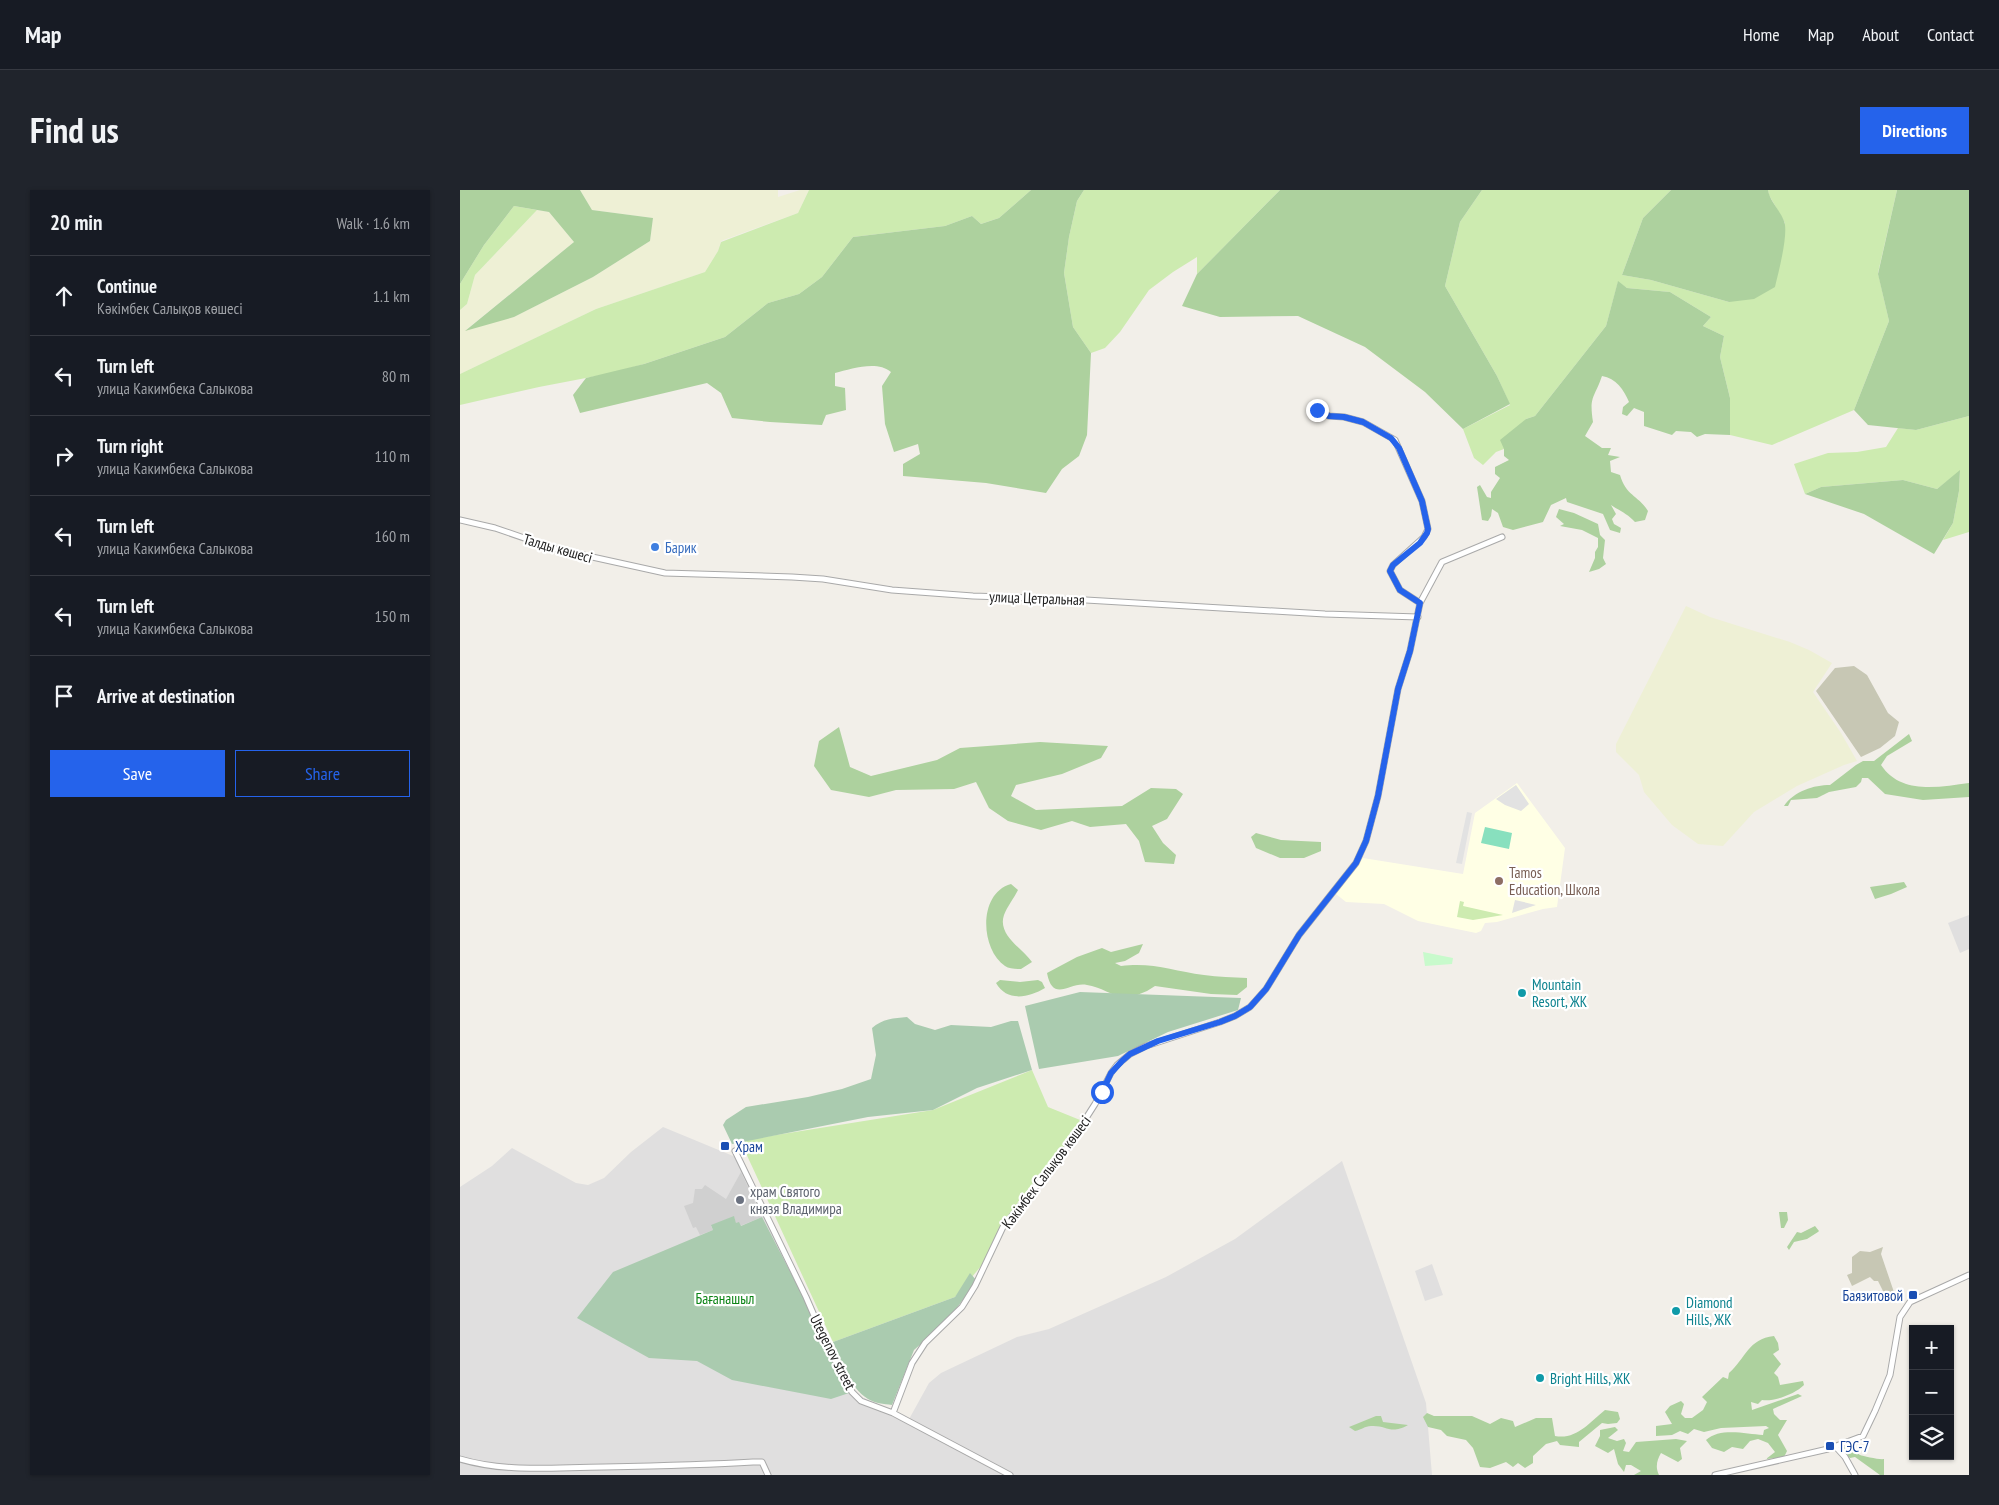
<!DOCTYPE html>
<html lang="en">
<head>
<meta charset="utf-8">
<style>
	:root { --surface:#171b24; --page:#20242c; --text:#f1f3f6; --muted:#9ea1a6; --line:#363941; --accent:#2563eb }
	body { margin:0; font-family:"PT Sans Narrow",sans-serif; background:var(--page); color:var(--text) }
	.controls { position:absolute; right:15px; bottom:15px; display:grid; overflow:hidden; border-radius:0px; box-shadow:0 1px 4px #0004 }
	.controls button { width:45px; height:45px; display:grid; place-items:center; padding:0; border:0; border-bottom:1px solid var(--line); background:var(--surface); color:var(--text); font:25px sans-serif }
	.stop { position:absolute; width:15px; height:15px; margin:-11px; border:4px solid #2563eb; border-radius:50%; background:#fff }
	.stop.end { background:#2563eb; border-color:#fff; box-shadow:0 1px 5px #0008 }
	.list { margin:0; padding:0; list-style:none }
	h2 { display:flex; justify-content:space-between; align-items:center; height:65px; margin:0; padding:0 20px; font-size:21px }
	h2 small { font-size:16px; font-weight:400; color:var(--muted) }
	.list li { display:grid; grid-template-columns:32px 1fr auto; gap:15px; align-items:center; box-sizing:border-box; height:80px; padding:0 20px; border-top:1px solid var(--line) }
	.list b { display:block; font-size:19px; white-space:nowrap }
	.list p { margin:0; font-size:16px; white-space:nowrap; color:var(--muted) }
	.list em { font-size:16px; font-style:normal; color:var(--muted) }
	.actions { display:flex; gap:10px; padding:15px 20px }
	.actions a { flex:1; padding:11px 0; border:1px solid var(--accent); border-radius:0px; text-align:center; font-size:18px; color:var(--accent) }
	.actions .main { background:var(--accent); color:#fff }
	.icon { flex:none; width:28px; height:28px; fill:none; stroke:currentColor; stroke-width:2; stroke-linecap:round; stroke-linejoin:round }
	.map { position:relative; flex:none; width:1509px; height:1285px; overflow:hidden; border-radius:0px }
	header { display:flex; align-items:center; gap:30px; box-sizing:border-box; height:70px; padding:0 25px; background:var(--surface); border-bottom:1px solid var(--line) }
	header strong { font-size:24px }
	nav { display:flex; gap:28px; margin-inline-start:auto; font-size:18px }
	.intro { display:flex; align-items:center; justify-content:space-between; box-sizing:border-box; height:120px; padding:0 30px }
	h1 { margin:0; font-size:35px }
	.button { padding:12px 22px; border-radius:0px; background:var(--accent); color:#fff; font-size:18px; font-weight:700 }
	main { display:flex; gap:30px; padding:0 30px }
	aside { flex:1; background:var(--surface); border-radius:0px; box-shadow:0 1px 4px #0004 }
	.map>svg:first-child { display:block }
</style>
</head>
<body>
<header>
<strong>Map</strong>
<nav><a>Home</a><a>Map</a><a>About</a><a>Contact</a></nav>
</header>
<div class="intro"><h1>Find us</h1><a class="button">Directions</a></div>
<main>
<aside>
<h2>20 min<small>Walk · 1.6 km</small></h2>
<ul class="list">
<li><svg class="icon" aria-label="ahead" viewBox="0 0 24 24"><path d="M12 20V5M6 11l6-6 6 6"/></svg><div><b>Continue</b><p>Кәкімбек Салықов көшесі</p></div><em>1.1 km</em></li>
<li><svg class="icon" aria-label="left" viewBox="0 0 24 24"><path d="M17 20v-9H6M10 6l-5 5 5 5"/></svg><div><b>Turn left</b><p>улица Какимбека Салыкова</p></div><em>80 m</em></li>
<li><svg class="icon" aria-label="right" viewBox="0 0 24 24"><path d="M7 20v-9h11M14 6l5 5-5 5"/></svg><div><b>Turn right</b><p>улица Какимбека Салыкова</p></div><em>110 m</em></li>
<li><svg class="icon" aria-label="left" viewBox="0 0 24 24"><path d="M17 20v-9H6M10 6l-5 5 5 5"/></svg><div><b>Turn left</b><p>улица Какимбека Салыкова</p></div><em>160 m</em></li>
<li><svg class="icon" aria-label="left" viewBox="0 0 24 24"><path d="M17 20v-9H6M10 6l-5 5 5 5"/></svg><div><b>Turn left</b><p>улица Какимбека Салыкова</p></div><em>150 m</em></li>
<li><svg class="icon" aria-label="arrive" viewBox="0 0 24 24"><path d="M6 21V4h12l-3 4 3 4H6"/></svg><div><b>Arrive at destination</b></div></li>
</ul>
<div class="actions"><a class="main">Save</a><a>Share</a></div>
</aside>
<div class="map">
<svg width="1509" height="1285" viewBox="0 0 1509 1285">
	<rect width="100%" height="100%" fill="#f2efe9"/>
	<path fill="#e0dfdf" d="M1509,725V759L1500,763L1488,733Z
		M203,937L278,968L392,1202L448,1231L469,1193L481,1183L557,1147L589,1139L706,1087L775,1049L882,971L966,1213L972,1285H0V997L32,976L52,958L116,993L128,995L144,988L171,962Z
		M972,1074L983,1105L965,1111L955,1081Z"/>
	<path fill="#ffffe5" d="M1057,593L1105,658L1097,717L1083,719L1037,732L1025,733L1021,741L1016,743L958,731L924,714L886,712L876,704L903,668L1003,684L1015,623Z"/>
	<path fill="#d0d0d0" d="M281,982L302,1027L280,1036L276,1033L274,1027L251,1036L253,1040L240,1045L236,1037L233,1038L224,1016L233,1013L235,999H242L245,995L266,1009Z"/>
	<path fill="#c7c7b4" d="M1394,476L1407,485L1428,523L1439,532L1435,546L1420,558L1401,567L1356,501L1375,478Z
		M1423,1057L1421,1064L1436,1108L1433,1111L1427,1109L1418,1091H1414L1410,1087L1392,1096L1387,1085L1392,1083V1067L1400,1061L1410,1062Z"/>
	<path fill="#eef0d5" d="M120,0H318V7L340,0H349L338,23L261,51L258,61L245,82L136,119L0,184V120L7,114L15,85L77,20L89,22L114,52L7,139L54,127L133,87L190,51L193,28L132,20Z
		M1226,416L1250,427L1330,452L1349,460L1372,473L1353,502L1381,543L1397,571L1384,575L1337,596L1294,622L1263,656L1238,654L1212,635L1184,602L1179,585L1156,562V554Z"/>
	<path fill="#cdebb0" d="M349,0H571L539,28L521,34L512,26L485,36L393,47L362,87L339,104L308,113L265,147L184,174L152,183L79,197L0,215V184L136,119L245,82L258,61L261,52L338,23Z
		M624,0H820L737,84V67L713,82L689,100L660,142L645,158L631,163L613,137L604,83L609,47L617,11Z
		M1022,0H1211L1183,28L1162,85L1191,90L1269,112L1325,33L1309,5L1308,0H1437L1418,83L1429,131L1394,220L1312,255L1270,245V208L1260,167L1264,146L1243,136L1251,127L1210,102L1167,98L1158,92L1146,136L1075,226L1066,229L1044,259L1036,262L1023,275L1014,268L1003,239L1050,215L1037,186L985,96L1000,32Z
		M54,16L77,20L15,85L7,114L0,120V94L24,55Z
		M1509,226V342L1483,350L1493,333L1499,301L1500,281L1477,299L1443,290L1361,297L1345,304L1334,274L1368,263L1397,262L1426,257L1438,238L1456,240Z
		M1000,711L1004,712L1003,716L1043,725L1013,730L997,727Z
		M572,880L588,917L625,932L558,1012L527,1069L495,1107L373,1152L284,959L285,950L473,920Z"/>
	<path fill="#add19e" d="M0,0H120L132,20L193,28L190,51L133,87L54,127L5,141L114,52L89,22L54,16L24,55L0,94Z
		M571,0H624L617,11L609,47L604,83L613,137L631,163L627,245L619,266L602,279L586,303L526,293L443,286V274L460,264L458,254L434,262L425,234L422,196L431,182C417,170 391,179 375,183V196L385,198L386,220L366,225L362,235L310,232L272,228L261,203L247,193L120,223L113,205L126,188L184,174L265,147L308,113L339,104L362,87L393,47L485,36L512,26L521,34L539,28Z
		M820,0H1022L1000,32L985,96L1037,186L1050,214L1003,239L965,202L905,157L838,126L760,127L722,116L737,84Z
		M1211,0H1308C1310,12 1320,20 1324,31C1329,43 1318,84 1315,97L1294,109L1269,112L1191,90L1162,85L1183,28Z
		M1437,0H1509V226L1456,240L1408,235L1394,220L1429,131L1418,84Z
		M1158,91L1167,98L1210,102L1251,127L1243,136L1264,146L1260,167L1270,208V245L1245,244L1237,247L1231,242L1216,241L1212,245L1184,236V222L1174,218L1167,226L1162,224L1163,217L1169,212C1164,200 1156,188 1142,186C1134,209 1129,206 1133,232L1125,246L1142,258H1151L1148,265L1160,267L1150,271L1151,282L1160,285C1166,306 1178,305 1188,321L1185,330L1175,332C1168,324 1160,321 1151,315L1156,324L1152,329L1154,334L1161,338L1160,343L1150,340L1143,324L1107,312L1106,308L1091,315L1083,332L1053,340L1043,337L1038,323L1032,319L1031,326L1028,331L1022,330L1017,297L1020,295L1027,307L1031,308V302L1040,288L1035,284V277L1049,270L1044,266V259L1040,250L1066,229L1075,226L1146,136Z
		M1500,280L1499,301L1493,333L1474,364L1404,324L1345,304L1361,297L1443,290L1477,299Z
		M1099,319L1114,323L1138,334L1140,345L1145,350L1143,368L1146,374L1139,379L1129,382L1135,368V362L1138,357V348L1122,340L1100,336L1104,334L1096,327Z
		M379,537L390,577L411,586L477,570L500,558L580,552L648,556L641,568L602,584L556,595L551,606L576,620L662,616L691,598L716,599L723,604L707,629L692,636L703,653L716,665L714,674L685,672L679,651L666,634L630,637L612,631L581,640L548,631L529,618L516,592L494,599L436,600L409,607L371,600L354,576L359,551Z
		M1449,544L1452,551L1427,566L1421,575C1441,605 1479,597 1509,593V607L1463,610L1425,604L1408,588H1402L1401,592L1396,597L1369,602L1357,608L1331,610L1328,616H1324C1334,601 1354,595 1370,595L1396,575L1403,571H1414Z
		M796,643L821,650L861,652V661L844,668H820L796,658L791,647Z
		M1444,692L1447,697L1431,704L1415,709L1410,697Z
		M551,694L558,700C554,708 547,717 544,725C537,745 563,759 572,772L561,779C556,779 549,779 545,776C520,759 518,703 551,694Z
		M683,754L679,763L665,771L655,773L661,776C693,772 713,781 744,785C758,787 773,787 787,788V797L777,805L751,804L695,796L687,801L665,810C653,805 640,797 627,795C610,791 593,814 587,783L617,767L642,758L651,762Z
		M540,790L560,792L578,790L582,792L585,798C568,808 547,812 536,793Z
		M1319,1022H1327L1328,1030L1324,1038H1321Z
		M1355,1036L1359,1041L1358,1042L1347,1049L1334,1052L1329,1060L1327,1057L1337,1042L1341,1043Z
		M1314,1146L1318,1153L1319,1160L1313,1164L1321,1174L1314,1183L1318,1187L1320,1195L1343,1191L1344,1195C1335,1204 1314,1212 1302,1210L1298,1214L1291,1212L1292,1220L1338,1204L1342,1206L1313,1219L1314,1224L1320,1230H1327L1318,1245L1327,1261L1324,1267L1306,1269L1315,1262L1308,1253L1298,1249L1290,1251L1283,1259L1272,1257L1264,1262L1252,1258L1246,1250C1260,1237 1286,1244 1303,1245L1304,1240L1309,1238L1306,1236L1261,1238L1244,1242L1234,1239L1228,1244L1220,1241L1212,1245L1196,1246V1236L1212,1234L1205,1222L1210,1216L1221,1211L1224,1214L1221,1224L1225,1228H1232L1243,1220L1247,1212L1242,1207L1263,1187L1268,1189L1269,1183C1286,1168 1288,1149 1314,1146Z
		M1145,1220L1158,1222L1160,1229L1157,1233L1148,1234L1142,1233L1119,1252V1257L1100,1255L1097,1251L1086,1254L1073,1266V1273L1065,1278L1058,1273L1053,1277L1046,1272L1030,1278L1020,1277L1013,1258L1006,1250L987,1246L981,1240L968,1237L963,1227L967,1223L974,1226H1012L1030,1234L1041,1228L1053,1231L1055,1237L1076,1228H1092L1095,1246C1116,1250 1129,1233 1145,1220Z
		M916,1226H921L923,1232L948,1235C930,1245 927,1235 911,1236C905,1236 901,1240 895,1241L889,1237Z
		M1155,1237L1158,1240L1148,1248L1157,1251L1164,1249L1166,1253L1163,1261L1169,1262L1176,1252L1216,1249L1227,1251L1220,1258L1222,1269L1218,1272L1201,1263C1197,1270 1195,1277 1199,1285H1174L1181,1281L1171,1275H1166L1164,1282L1158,1274L1154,1259L1148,1263L1135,1256L1140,1246V1240Z
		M1393,1255C1394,1258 1396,1263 1400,1265C1403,1266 1420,1270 1424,1269V1285H1420L1395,1267L1390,1268L1381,1261L1384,1257Z"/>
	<path fill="#aacbaf" d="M620,802L781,808L778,820L708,842L658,866L579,879L565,816Z
		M447,827L455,834L475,840L491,835L531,837L551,831H558L572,880L517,898L473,920L408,927L272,954L263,935L266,930L286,917L348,907L382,899L411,889L416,865L412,838C422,829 434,828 447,827Z
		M274,1026L276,1033L279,1032L281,1036L302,1027L392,1202L371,1209L272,1190L237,1171L189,1168L117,1128L153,1082L253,1040L251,1035Z
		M510,1083L517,1091L487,1131L454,1160L432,1215C424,1214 414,1213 408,1209C389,1197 382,1172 373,1152L495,1107Z"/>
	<path fill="#c8facc" d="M963,762L993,768L992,774L965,776Z"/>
	<path fill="#88e0be" d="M1025,637L1052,643L1049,659L1021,653Z"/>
	<path fill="#e2e2e2" d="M1056,595L1069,614L1061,621L1045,615L1036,609Z
		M1007,622L1012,623L1002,674L996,673Z
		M1055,710L1076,715L1052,723Z"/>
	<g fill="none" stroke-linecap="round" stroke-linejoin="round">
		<g stroke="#a9a9a9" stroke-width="7">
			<path id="minor" d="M0,330L35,338L96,359L205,383L332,387L363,389L432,400L513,406L626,410L865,424L958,427
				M960,413L982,372L1042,347
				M275,961L346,1107L366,1153L392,1202L401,1211L433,1223L550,1285
				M433,1223L452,1173L465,1153L502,1117L515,1096L543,1037L607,958L635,914L651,883L657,875L670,864L686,856L760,832L775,826L790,817L806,799L839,745L896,673L906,651L918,606L938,499L950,461L960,413L940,400L930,381L933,375L964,347L968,339L962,311L935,250L903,232L884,227L869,226L855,219
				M1375,1256L1385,1267L1395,1285
				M0,1269C47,1283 95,1277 144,1277C194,1276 243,1275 293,1272H302L308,1285
				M1255,1285L1368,1259L1403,1246L1415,1221L1430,1185L1440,1127L1450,1112L1509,1085"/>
		</g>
		<use href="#minor" stroke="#fff" stroke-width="5"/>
	</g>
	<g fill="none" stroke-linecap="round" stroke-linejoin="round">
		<path stroke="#2563eb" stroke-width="6" d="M642,902L651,883L662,871L670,864L698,851L760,832L775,826L790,817L806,799L839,745L896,673L906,651L918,606L938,499L950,461L960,413L940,400L930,381L933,375L960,353L967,343L968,339L962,311L939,258L931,248L903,232L884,227L869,226L857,220"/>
	</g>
	<circle fill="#3f7fe0" stroke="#fff" stroke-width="2" cx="195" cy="357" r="5"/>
	<circle fill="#8d6e63" stroke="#fff" stroke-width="2" cx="1039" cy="691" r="5"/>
	<g fill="#0f9aa8" stroke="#fff" stroke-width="2">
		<circle cx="1062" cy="803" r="5"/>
		<circle cx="1216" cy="1121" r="5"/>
		<circle cx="1080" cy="1188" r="5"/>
	</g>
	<g fill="#1a4fb4" stroke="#fff" stroke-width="2">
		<rect x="260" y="951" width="10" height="10" rx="2.5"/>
		<rect x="1448" y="1100" width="10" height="10" rx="2.5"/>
		<rect x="1365" y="1251" width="10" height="10" rx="2.5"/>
	</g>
	<circle fill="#6b7280" stroke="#fff" stroke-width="2" cx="280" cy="1010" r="5"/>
	<g text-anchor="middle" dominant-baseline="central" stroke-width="4.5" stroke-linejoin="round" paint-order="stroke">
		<g font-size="15" fill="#366cbe" stroke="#fff" text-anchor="start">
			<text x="205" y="357">Барик</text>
		</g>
		<g font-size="15" fill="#222" stroke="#fff">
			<text transform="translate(98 358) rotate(16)">Талды көшесі</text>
			<text transform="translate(577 408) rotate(2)">улица Цетральная</text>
			<text transform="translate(586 982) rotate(-53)">Кәкімбек Салықов көшесі</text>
			<text transform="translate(373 1162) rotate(63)">Utegenov street</text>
		</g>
		<g font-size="15" fill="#785e54" stroke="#fff" text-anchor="start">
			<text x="1049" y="682">Tamos<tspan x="1049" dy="17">Education, Школа</tspan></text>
		</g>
		<g font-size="15" fill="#0d838f" stroke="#fff" text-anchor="start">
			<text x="1072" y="794">Mountain<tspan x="1072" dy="17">Resort, ЖК</tspan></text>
			<text x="1226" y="1112">Diamond<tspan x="1226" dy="17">Hills, ЖК</tspan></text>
			<text x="1090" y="1188">Bright Hills, ЖК</text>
		</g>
		<g font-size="15" fill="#164399" stroke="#fff" text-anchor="start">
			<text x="275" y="956">Храм</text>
			<text x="1443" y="1105" text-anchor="end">Баязитовой</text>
			<text x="1380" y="1256">ГЭС-7</text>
		</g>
		<g font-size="15" fill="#5b616d" stroke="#fff" text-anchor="start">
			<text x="290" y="1001">храм Святого<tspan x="290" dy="17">князя Владимира</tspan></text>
		</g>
		<g font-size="15" fill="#0c8416" stroke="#fff">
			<text x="265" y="1108">Бағанашыл</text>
		</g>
	</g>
</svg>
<div class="controls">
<button>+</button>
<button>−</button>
<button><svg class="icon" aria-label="layers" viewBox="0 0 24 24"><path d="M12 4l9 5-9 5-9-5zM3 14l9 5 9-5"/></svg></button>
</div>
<div class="stop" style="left:642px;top:902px"></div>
<div class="stop end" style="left:857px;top:220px"></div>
</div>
</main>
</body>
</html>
